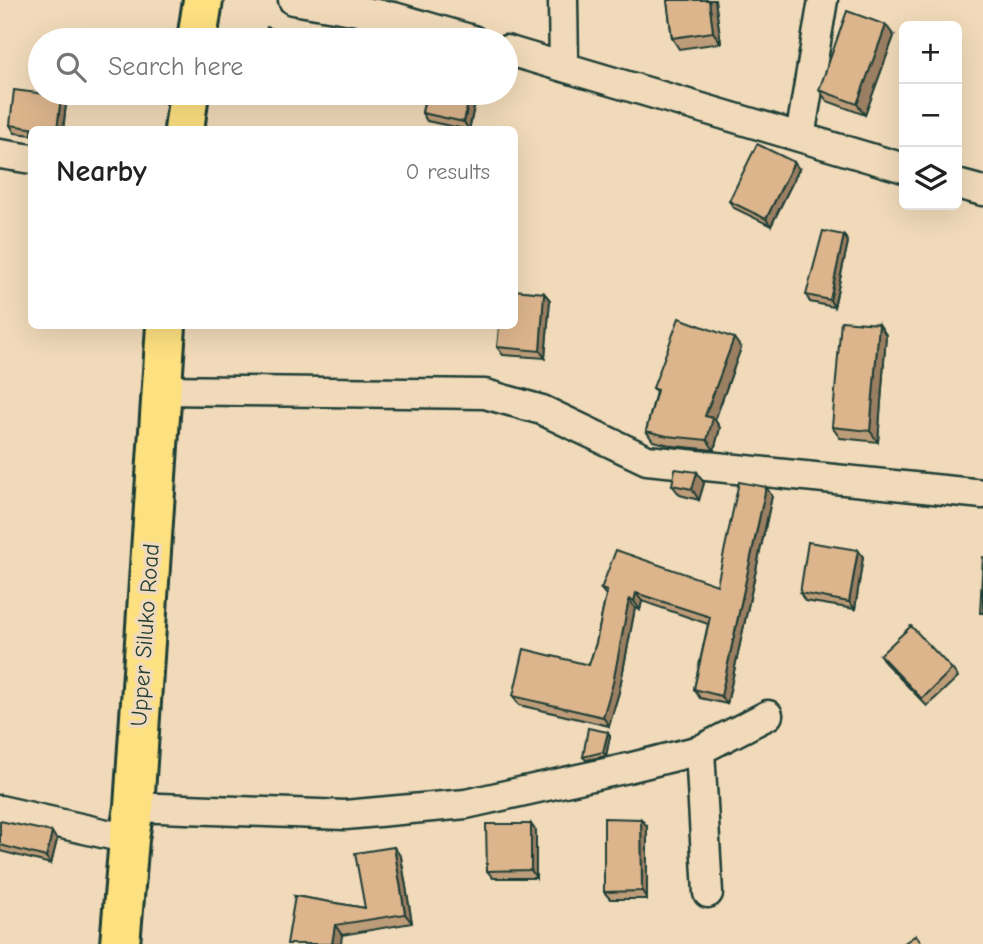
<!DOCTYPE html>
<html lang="en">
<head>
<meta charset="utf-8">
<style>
	:root { --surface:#fff; --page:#f2f2f2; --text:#222; --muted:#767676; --line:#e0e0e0 }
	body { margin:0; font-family:"Comic Neue",sans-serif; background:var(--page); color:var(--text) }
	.controls { position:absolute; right:21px; top:21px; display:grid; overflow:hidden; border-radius:10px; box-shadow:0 7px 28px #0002 }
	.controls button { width:63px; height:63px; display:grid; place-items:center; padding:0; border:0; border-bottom:2px solid var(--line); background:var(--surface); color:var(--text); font:35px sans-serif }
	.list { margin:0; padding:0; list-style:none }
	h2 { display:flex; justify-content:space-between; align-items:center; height:91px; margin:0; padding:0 28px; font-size:30px }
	h2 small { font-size:23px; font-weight:400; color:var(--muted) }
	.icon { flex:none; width:38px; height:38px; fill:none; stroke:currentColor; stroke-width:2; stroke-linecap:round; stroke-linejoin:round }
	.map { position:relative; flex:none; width:983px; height:944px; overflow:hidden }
	.search { position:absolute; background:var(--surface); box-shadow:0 7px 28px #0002; left:28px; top:28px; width:490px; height:77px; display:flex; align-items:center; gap:18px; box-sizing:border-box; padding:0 24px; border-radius:38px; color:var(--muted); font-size:26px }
	.panel { position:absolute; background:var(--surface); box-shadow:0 7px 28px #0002; left:28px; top:126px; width:490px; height:203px; border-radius:10px }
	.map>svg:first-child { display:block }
</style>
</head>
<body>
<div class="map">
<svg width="983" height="944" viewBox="0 0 983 944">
	<rect width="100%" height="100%" fill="#f0dab9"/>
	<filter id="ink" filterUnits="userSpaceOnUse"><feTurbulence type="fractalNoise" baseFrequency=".0143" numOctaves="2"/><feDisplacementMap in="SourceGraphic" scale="14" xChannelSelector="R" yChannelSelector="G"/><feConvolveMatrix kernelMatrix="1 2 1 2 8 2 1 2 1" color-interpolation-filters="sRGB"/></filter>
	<g filter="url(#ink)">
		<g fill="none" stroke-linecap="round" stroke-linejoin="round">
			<g stroke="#1f3d34" stroke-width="33">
				<path id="street" d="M293,0L394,17L473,40
					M563,0L564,67
					M506,50L904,168
					M800,137L823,0
					M0,154L32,159
					M957,184L983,191
					M161,390L485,394L542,410L647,460L983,494
					M700,750L708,893
					M134,807L345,815L466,804L628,768L700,750L768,715
					M0,810L129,839"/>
			</g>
			<g stroke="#1f3d34" stroke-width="44">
				<path id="primary" d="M197,40L203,0
					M184,130L189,93
					M120,944L129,839L134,807L166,326"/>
			</g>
			<use href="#street" stroke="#f0dab9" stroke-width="28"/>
			<use href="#primary" stroke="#fde080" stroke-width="38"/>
		</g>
		<path fill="#bd9c79" stroke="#1f3d34" stroke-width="2" d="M667,0H715L721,43L679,49L672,38Z
			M894,36L865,115L827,101L819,90Z
			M426,93H477L469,130L427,121L422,113Z
			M61,96L66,104L63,130H32V135L15,133L10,125Z
			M799,169L771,226L734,208L729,201Z
			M848,242L834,307L810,302L806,295Z
			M544,293L550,300L545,358L503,355L497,347Z
			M879,324L886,335L878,442L840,438L832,427Z
			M741,348L715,420L720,428L714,450L674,446L653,441L646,431L656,392L653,388Z
			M697,472L704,483L699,500L680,495L672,485Z
			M772,496L727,704L700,698L694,689L708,624L642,601L640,610L635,608L619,692L609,726L519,705L513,696L589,665L596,643L606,595L601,589L717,585Z
			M858,550L863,557L855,609L805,601L800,593Z
			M880,655L952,669L958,677L927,706L885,663Z
			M608,732L610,736L606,756L586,760L583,757Z
			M0,821L57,840L51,864L0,851Z
			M647,826V899H610L604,892Z
			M536,831V878H493L487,871Z
			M401,857L412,923L342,935L295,896L365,908Z"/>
		<path fill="#9a7f63" stroke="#1f3d34" stroke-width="2" d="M709,0H715L721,43L713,32Z
			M886,25L894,36L865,115L857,104Z
			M470,93H477L469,130L464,122Z
			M61,96L66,104L63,130H57Z
			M794,162L799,169L771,226L766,219Z
			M844,235L848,242L834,307L830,300Z
			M544,293L550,300L545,358L540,351Z
			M879,324L886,335L878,442L870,431Z
			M734,338L741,348L715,420L720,428L714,450L707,440L705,416Z
			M697,472L704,483L699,500L692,489Z
			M766,487L772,496L727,704L721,696Z
			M858,550L863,557L855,609L849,602Z
			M636,593L642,601L640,610L634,601Z
			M629,599L635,608L619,692L609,726L603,717Z
			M608,732L610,736L606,756L603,752Z
			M641,819L647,826V899L642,891Z
			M531,824L536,831V878L531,870Z
			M52,832L57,840L51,864L46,857Z
			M394,847L401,857L412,923L405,914Z
			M335,925L342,935L341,944H332Z"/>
		<path fill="#dcb58d" stroke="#1f3d34" stroke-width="2" d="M667,0H709L713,32L672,38Z
			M847,11L886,25L857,104L819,90Z
			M267,27L290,35L289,40H262Z
			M14,90L61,96L57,130H43L10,125Z
			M426,93H470L464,122L422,113Z
			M757,144L794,162L766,219L729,201Z
			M823,231L844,235L830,300L806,295Z
			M514,290L544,293L540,351L497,347L499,326H514Z
			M679,318L734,338L705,416L713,418L707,440L667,436L646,431L657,390L653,388Z
			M841,321L879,324L870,431L832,427Z
			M675,469L697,472L692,489L672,485Z
			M739,482L766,487L721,696L694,689L710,617L636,593L634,601L629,599L613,683L603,717L513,696L524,649L589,665L596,643L607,591L601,589L616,550L717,585Z
			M808,542L858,550L849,602L800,593Z
			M983,556V613H980Z
			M911,626L952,669L922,699L880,655Z
			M588,728L608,732L603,752L583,757Z
			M604,818L641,819L642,891L604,892Z
			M0,821L52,832L46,857L0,845Z
			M486,824H531V870L487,871Z
			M394,847L405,914L335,925L332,944H287L295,896L365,908L355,853Z
			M916,935L923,944H903Z"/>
	</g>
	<g text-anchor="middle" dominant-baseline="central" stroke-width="7" stroke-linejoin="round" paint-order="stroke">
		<g font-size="23" fill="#1f3d34" stroke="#f0dab9">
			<text transform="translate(145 635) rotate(-86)">Upper Siluko Road</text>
		</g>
	</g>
</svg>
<div class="controls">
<button>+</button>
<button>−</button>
<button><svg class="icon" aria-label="layers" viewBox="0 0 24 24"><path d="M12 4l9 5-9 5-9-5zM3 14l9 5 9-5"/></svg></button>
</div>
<div class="search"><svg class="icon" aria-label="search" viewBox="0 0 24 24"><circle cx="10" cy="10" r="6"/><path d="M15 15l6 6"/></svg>Search here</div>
<section class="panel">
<h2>Nearby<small>0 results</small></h2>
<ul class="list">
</ul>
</section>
</div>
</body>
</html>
